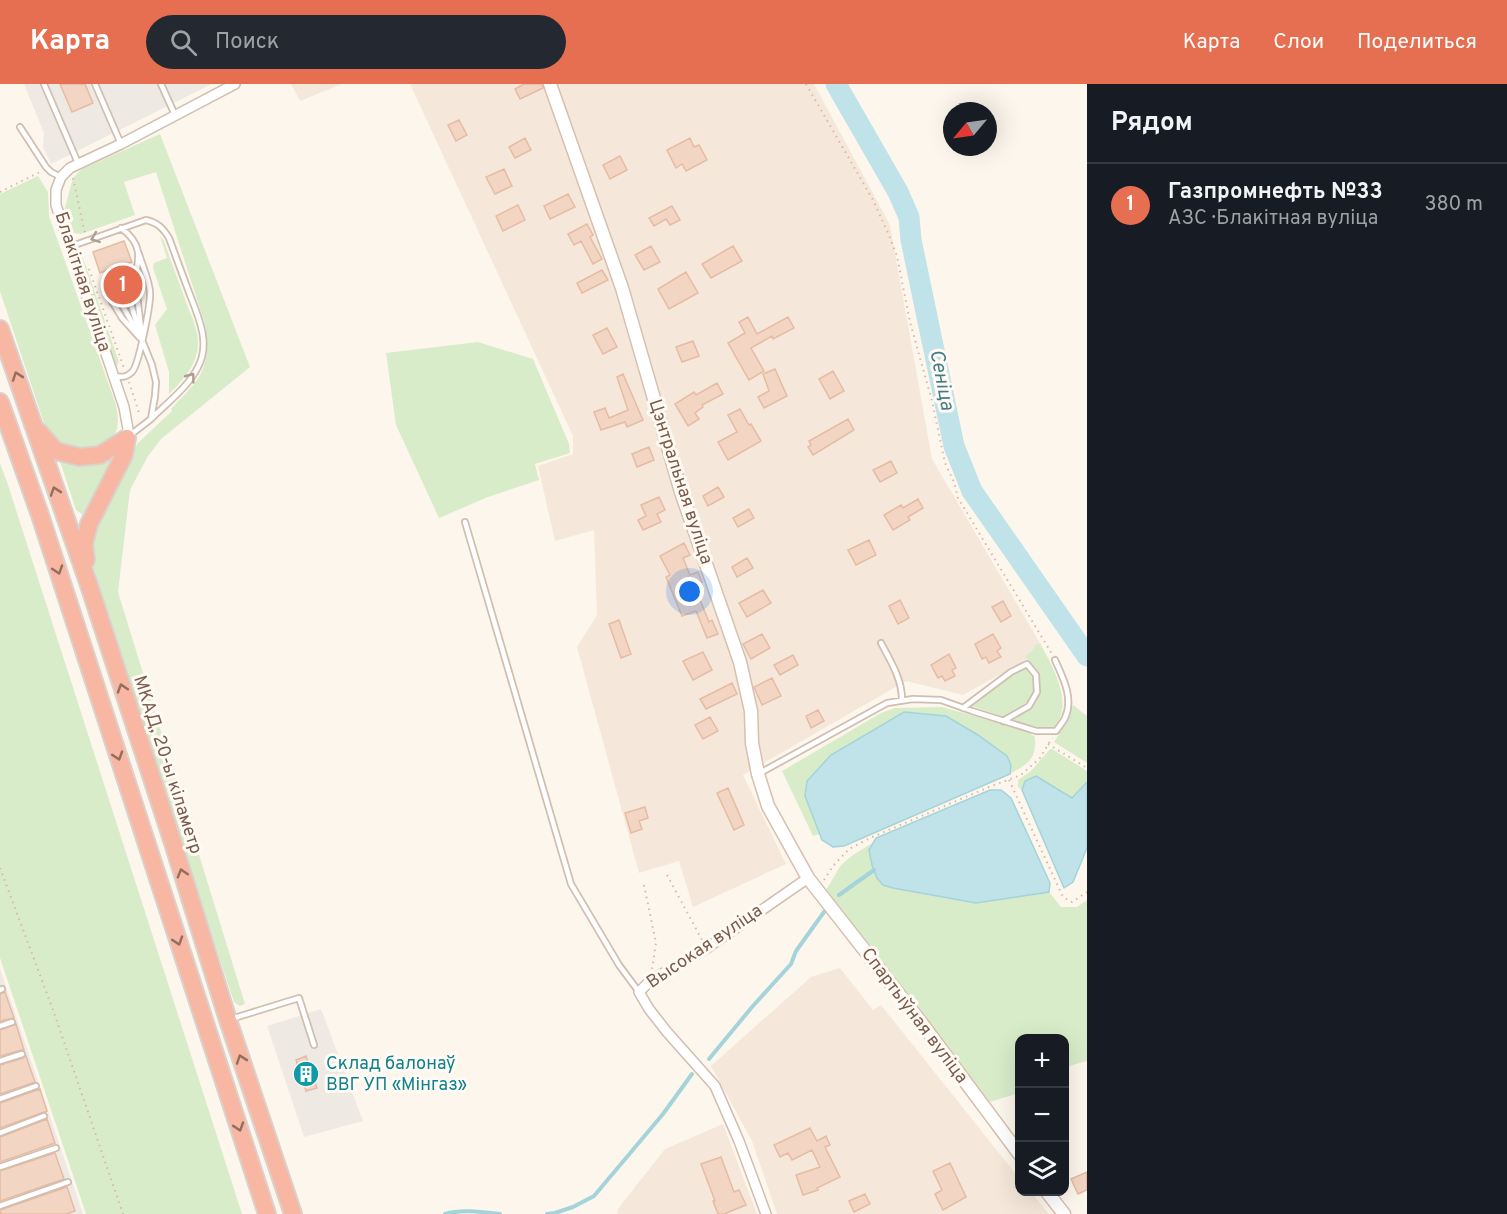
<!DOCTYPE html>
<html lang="ru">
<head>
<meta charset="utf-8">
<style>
	:root { --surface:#171b24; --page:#242831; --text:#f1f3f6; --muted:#9ea1a6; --line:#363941; --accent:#e76f51 }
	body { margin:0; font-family:Overpass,sans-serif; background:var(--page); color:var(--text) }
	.controls { position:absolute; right:18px; bottom:18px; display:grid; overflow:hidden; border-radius:12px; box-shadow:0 6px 24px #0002 }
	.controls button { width:54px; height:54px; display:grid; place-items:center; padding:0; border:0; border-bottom:2px solid var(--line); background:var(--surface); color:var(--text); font:30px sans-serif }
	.compass { position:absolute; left:943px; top:18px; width:54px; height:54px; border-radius:50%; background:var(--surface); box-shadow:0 6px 24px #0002; rotate:241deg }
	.you { position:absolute; left:690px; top:508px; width:21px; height:21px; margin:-15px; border:4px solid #fff; border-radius:50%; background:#1a73e8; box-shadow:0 0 0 9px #1a73e833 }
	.badge { display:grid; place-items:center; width:39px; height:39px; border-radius:50%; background:var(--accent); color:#fff; font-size:20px; font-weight:700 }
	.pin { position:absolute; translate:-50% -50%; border:3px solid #fff; box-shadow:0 2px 6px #0006 }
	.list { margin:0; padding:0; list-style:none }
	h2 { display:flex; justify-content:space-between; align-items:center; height:78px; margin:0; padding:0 24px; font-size:26px }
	h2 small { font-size:20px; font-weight:400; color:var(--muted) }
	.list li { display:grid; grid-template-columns:39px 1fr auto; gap:18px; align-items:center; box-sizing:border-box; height:84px; padding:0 24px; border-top:2px solid var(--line) }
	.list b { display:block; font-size:22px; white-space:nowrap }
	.list p { margin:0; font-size:20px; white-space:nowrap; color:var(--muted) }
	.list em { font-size:20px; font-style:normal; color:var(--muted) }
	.icon { flex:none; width:33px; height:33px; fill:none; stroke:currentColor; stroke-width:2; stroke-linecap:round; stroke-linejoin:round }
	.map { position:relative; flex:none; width:1087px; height:1130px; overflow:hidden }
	header { display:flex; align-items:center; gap:36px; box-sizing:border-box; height:84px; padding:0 30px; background:var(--accent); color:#fff }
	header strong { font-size:28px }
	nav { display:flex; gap:33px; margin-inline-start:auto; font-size:21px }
	.search { width:420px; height:54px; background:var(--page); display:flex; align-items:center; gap:15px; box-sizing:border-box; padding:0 21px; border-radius:33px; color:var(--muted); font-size:22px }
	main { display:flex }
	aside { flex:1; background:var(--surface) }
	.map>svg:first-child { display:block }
</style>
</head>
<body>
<header>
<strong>Карта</strong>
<div class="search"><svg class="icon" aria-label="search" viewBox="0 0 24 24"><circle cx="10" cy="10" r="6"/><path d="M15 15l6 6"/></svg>Поиск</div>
<nav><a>Карта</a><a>Слои</a><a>Поделиться</a></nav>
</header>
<main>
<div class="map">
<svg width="1087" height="1130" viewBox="0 0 1087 1130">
	<rect width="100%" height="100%" fill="#fdf6ec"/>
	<path fill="#f5e8da" d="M291,0H342L300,17Z
		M410,0H814L890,141L932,375L1044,566L963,611L906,597L743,691L786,780L693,823L679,777L639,789L577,563L597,531L594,446L555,457L538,382L573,370V352Z
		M840,884L873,926L881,921L1019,1094L1020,1108H1031L1049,1130H777L752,1057L711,982L811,893Z
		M723,1040L757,1130H618L617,1126L665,1065Z"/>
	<path fill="#efe9e4" d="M24,0H212L51,80L43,63L44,49Z
		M0,885L83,1130H0Z
		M321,925L363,1037L304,1053L267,942Z"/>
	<path fill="#d8ecc9" d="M160,50L250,283L161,355L148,372L130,406L118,508L245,920L240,922L234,918L184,767L93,481L91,470L93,448L126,376L138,359L172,327L171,325C180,315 192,304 199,293C209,276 208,255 204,237L156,88L124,98L135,131L81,150L73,149L68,146L63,131L73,94L82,85Z
		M38,92L48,108L49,132L116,321C120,341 119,355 98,364C88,368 80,370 70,366C63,363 56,358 49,354L0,207V110Z
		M160,152L164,157C171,178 179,198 186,218C191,231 198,245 198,259C198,280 183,296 169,310V288L155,241L167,225L153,184L154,179L167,174Z
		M81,168L119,278L116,283L78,175Z
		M478,258L533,275L569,360L570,369L535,380L539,396L488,413L439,434L396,341L386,269Z
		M119,369L91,429L83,431L76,426L59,374C84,387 97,384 119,369Z
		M0,379L8,401L242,1130H86L0,874Z
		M1036,560H1040C1053,581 1076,624 1052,645L1035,644L1010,635L1030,624L1038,610V590L1025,572L1032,567Z
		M1027,583C1045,611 1027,620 1004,633L972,622L1011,590Z
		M1073,621L1087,632V679L1054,658L1067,637Z
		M942,623L1027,647L1035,653C1037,676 1027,680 1010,690L1011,681L805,712L820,750L813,752L782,687L881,629L895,624Z
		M1050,665H1052L1087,687V698L1072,714L1063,709L1025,697L1022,706L1018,703V696L1031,687Z
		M874,758L869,767L872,781L877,794L883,801L893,804L976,819L1049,808L1061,823H1077L1087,816V977L1065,983L1064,954H1020L1019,1009L990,1018L826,806L841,781L853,771Z"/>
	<path fill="#bfe3e8" stroke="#a5d3da" stroke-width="1.5" d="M904,628L946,632L978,651L1007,672L1011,681L1010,690L844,762L833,763L822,756L805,712L807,697L831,671Z
		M1036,692L1072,714L1087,698V764L1073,798L1064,804L1022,706L1025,697Z
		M990,706H1001L1011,714L1050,799L1049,808L976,819L893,804L883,801L877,794L872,781L869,766L876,754Z"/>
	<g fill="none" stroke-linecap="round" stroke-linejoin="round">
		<path stroke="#a5d3da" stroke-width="4" d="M839,811L874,786
			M709,975L752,923L791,880L796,867L824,828
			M445,1130C462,1125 482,1128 500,1130
			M547,1130L555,1129L573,1123L594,1112L663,1030L692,990"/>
		<path stroke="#bfe3e8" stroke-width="21" d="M836,0L898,108L909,133L911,156L954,362L972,407L1087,572"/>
	</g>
	<path fill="#f3d5c3" stroke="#e6bba3" stroke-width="1.5" d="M60,0H85L93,19L72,28Z
		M524,0H542L543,4L520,15L515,5Z
		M459,36L467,51L456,57L448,41Z
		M525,54L531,66L515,74L509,63Z
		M690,54L694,63L699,61L707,76L686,87L682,80L676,84L667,66Z
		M620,72L627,86L610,95L603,81Z
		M504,85L512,102L495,110L486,93Z
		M568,110L575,123L550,135L544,122Z
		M518,121L525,136L503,147L496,132Z
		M672,122L680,136L670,141L666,135L654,142L649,134Z
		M587,140L593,151L590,153L602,175L593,180L581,157L574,161L568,150Z
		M124,157L132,178L120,182L122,186L119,188V191L121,194H124L126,200L130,199L132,202L137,201L139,196L143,210H141L139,207H136L133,211L129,210L126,211L125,215L120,213L116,216L111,215L109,219L105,208L108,210L112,209L113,205L116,204L114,200L117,193L115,190H111L110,185L100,189L93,168Z
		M651,162L660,178L644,186L635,171Z
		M733,162L742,177L711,194L702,180Z
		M602,186L608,196L582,209L577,199Z
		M686,188L698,209L669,225L658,205Z
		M748,233L757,250L788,233L794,244L773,255L772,252L751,264L764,287L749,296L728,259L745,249L739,238Z
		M607,244L617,263L603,270L593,251Z
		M693,257L699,272L682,278L676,263Z
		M775,285L787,312L764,324L758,313L769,307L763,290Z
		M833,287L844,307L830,315L819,295Z
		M623,290L643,336L627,343L625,338L601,346L594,328L605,324L609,334L628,326L617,293Z
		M717,299L723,310L702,321L703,323L695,329L699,335L688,342L675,320L694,308L696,311Z
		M740,325L749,341L751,340L761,357L728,376L718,358L737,348L728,331Z
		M848,335L854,346L813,371L808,363L811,361L809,357Z
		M649,363L654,376L637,383L632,370Z
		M891,377L897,389L880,398L873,386Z
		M718,403L724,413L708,422L703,412Z
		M659,413L665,426L657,430L661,438L643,446L638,436L646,432L641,421Z
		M918,415L923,424L908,433L910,436L893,446L884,431L901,421L903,424Z
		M749,425L754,434L738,443L733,434Z
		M869,456L876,471L856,481L848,466Z
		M684,459L690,471L683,474L690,491L698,488L702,498L694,501L709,538L712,536L718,550L707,554L696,527L682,532L666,493L670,491L660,472Z
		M747,474L753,484L737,493L732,483Z
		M763,506L771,519L747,533L739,519Z
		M900,516L909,534L898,540L889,522Z
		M1003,517L1011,532L1001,538L992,523Z
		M619,536L631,570L621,574L609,540Z
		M762,550L770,564L751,575L743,560Z
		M993,550L1001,564L997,567L1001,573L989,579L986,573L982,575L975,560Z
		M703,568L712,586L693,596L683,577Z
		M949,570L956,584L952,586L955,592L945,597L942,592L938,594L931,581Z
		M793,571L798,581L780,591L774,581Z
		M772,594L781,612L762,621L754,603Z
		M732,599L737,610L706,625L700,615Z
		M818,626L824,637L811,644L806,632Z
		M710,633L718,647L703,655L695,641Z
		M728,704L744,741L734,746L717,709Z
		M645,723L648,734L639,737L642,745L631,749L625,729Z
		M5,908L14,934L0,937V910Z
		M16,940L24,966H21L0,972V946Z
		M26,972L35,998L0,1010V981L23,974Z
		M306,972L317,1004L306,1007L296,976Z
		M40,1005L47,1027L0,1044V1019Z
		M47,1035L55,1059L0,1078V1053Z
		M810,1044L817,1057L826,1052L830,1061L825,1063L840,1093L817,1104L818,1106L803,1111L796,1091L820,1083L812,1066L792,1076L788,1069L780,1073L774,1061Z
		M55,1069L64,1095L0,1117V1087Z
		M721,1073L734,1108L739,1106L746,1121L724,1130H718L713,1117H715L701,1080Z
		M950,1079L966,1113L943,1126L935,1110L942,1106L933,1087Z
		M1087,1088V1106L1078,1110L1071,1095Z
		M67,1103L75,1127L66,1130H1L0,1126Z
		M865,1110L870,1120L854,1128L849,1117Z"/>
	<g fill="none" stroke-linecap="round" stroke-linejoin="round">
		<g stroke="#d1beb0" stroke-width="8">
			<path id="lane" d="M44,0L78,79
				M95,0L121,60
				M161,0L175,31
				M20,43L46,83L51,88L61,93
				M121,144C143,160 140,174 134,198
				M69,163L146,136C158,139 163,144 169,154C175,170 181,187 187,203C196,228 212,257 198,283C189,302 166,320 151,335
				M123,190L137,184
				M109,206L108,201L113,194
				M137,211L141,245
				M120,217L136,246
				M113,219L122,234L140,254
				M115,292C122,294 127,293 132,288C139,281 150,222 150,211C151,200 142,181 139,170
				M129,352L151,335L155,312L156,298L152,281L142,256L129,214
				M465,438L571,800L619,881L639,908
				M881,559C891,578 902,595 902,616
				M963,624L1011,588L1027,580L1036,591L1037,608L1029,622L1003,637
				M760,689L887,619L913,615L941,616L972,627L1036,647H1056C1059,643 1063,638 1065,634C1074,614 1063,594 1055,576
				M0,906L2,905
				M231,935L299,914L314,961
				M0,942L12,938
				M0,977L22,970
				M0,1015L36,1002
				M0,1049L44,1032
				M0,1083L56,1064
				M0,1122L68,1098"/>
		</g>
		<g stroke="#d1beb0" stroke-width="12">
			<path id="street" d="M127,354L128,345L124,323L56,121V106L61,93L70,84L121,60L235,0
				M766,1130L739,1057L715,1002L667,948L649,925L639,908L650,897L707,864L808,794"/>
		</g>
		<g stroke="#d6c0b0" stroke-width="15">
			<path id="secondary" d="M550,0L622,204L681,408L740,578L751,627L752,659L758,690L768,722L808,794L920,937L1020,1071
				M1047,1108L1064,1130"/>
		</g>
		<g stroke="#dad1cd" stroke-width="20">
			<path id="highway" d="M0,245L89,501L173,759L228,936L293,1130
				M0,318L40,431L267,1130
				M38,347L56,367L80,373L100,371L127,354
				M86,476L84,460L89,440L124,371L127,354"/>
		</g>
		<path stroke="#d9b8a5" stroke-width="2" stroke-dasharray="1.5 4.5" stroke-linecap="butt" d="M806,0L873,116L888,149L897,172L910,238L932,317L945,379L954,398L958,414L1052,570
			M73,94L85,150
			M0,108L40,88
			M89,185L124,284
			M129,298L140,332
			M1048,660L1087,684
			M1009,696L1063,813L1072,818L1087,808
			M0,784L53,926L123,1130
			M667,791L702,856
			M824,796L833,782L849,765L870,754L989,703L1021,691L1040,674L1052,654
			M644,801L656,859L652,885"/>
		<use href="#lane" stroke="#fff" stroke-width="4.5"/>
		<use href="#street" stroke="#fff" stroke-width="9"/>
		<use href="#secondary" stroke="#fff" stroke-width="12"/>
		<use href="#highway" stroke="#f7b7a3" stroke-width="16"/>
	</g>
	<defs><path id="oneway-chevron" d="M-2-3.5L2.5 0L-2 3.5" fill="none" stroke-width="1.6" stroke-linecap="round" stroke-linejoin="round" transform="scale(1.5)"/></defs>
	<g stroke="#af9d94">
		<use href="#oneway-chevron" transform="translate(95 154) rotate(159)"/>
		<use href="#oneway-chevron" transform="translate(191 293) rotate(-53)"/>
	</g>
	<g stroke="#936e5e">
		<use href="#oneway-chevron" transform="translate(17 292) rotate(-109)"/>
		<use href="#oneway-chevron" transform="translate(55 407) rotate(-109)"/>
		<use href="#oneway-chevron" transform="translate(58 486) rotate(72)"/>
		<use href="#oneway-chevron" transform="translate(122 604) rotate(-108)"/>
		<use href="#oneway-chevron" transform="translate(118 672) rotate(72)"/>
		<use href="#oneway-chevron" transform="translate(182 789) rotate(-107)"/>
		<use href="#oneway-chevron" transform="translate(178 857) rotate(72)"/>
		<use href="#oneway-chevron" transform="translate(241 975) rotate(-109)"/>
		<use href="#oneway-chevron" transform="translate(239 1043) rotate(72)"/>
	</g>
	<defs>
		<g id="building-disc" transform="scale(1.35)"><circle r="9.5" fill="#0f9aa8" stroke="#fffaf3"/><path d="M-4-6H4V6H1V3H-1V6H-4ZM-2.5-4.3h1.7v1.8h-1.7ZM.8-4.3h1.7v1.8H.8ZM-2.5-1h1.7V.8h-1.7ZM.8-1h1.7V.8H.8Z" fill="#fff"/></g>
	</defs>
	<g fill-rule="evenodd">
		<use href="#building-disc" x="306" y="990"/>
	</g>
	<g text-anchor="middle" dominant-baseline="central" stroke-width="6" stroke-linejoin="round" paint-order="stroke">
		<g font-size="18" fill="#7a5c4d" stroke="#fffaf3">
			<text transform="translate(82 198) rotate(72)">Блакітная вуліца</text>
			<text transform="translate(680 398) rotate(72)">Цэнтральная вуліца</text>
			<text transform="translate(167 681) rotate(72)">МКАД, 20-ы кіламетр</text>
			<text transform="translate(705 863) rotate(-34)">Высокая вуліца</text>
			<text transform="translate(914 932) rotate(53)">Спартыўная вуліца</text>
		</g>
		<g font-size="18" fill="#0d838f" stroke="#fffaf3" text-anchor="start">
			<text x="326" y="980">Склад балонаў<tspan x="326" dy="21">ВВГ УП «Мінгаз»</tspan></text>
		</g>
		<g font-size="20" font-style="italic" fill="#437c86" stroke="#fffaf3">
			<text transform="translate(941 296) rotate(79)">Сеніца</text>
		</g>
	</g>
</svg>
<div class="controls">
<button>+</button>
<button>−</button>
<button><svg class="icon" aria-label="layers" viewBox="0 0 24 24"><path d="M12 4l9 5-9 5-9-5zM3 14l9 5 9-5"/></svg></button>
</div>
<svg class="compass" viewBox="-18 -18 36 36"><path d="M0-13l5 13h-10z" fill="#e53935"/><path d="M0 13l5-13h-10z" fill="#9ea1a6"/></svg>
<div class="you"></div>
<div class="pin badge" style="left:123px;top:201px">1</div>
</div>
<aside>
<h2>Рядом<small></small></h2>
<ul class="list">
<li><span class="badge">1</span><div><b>Газпромнефть №33</b><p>АЗС · Блакітная вуліца</p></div><em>380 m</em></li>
</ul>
</aside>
</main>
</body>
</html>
